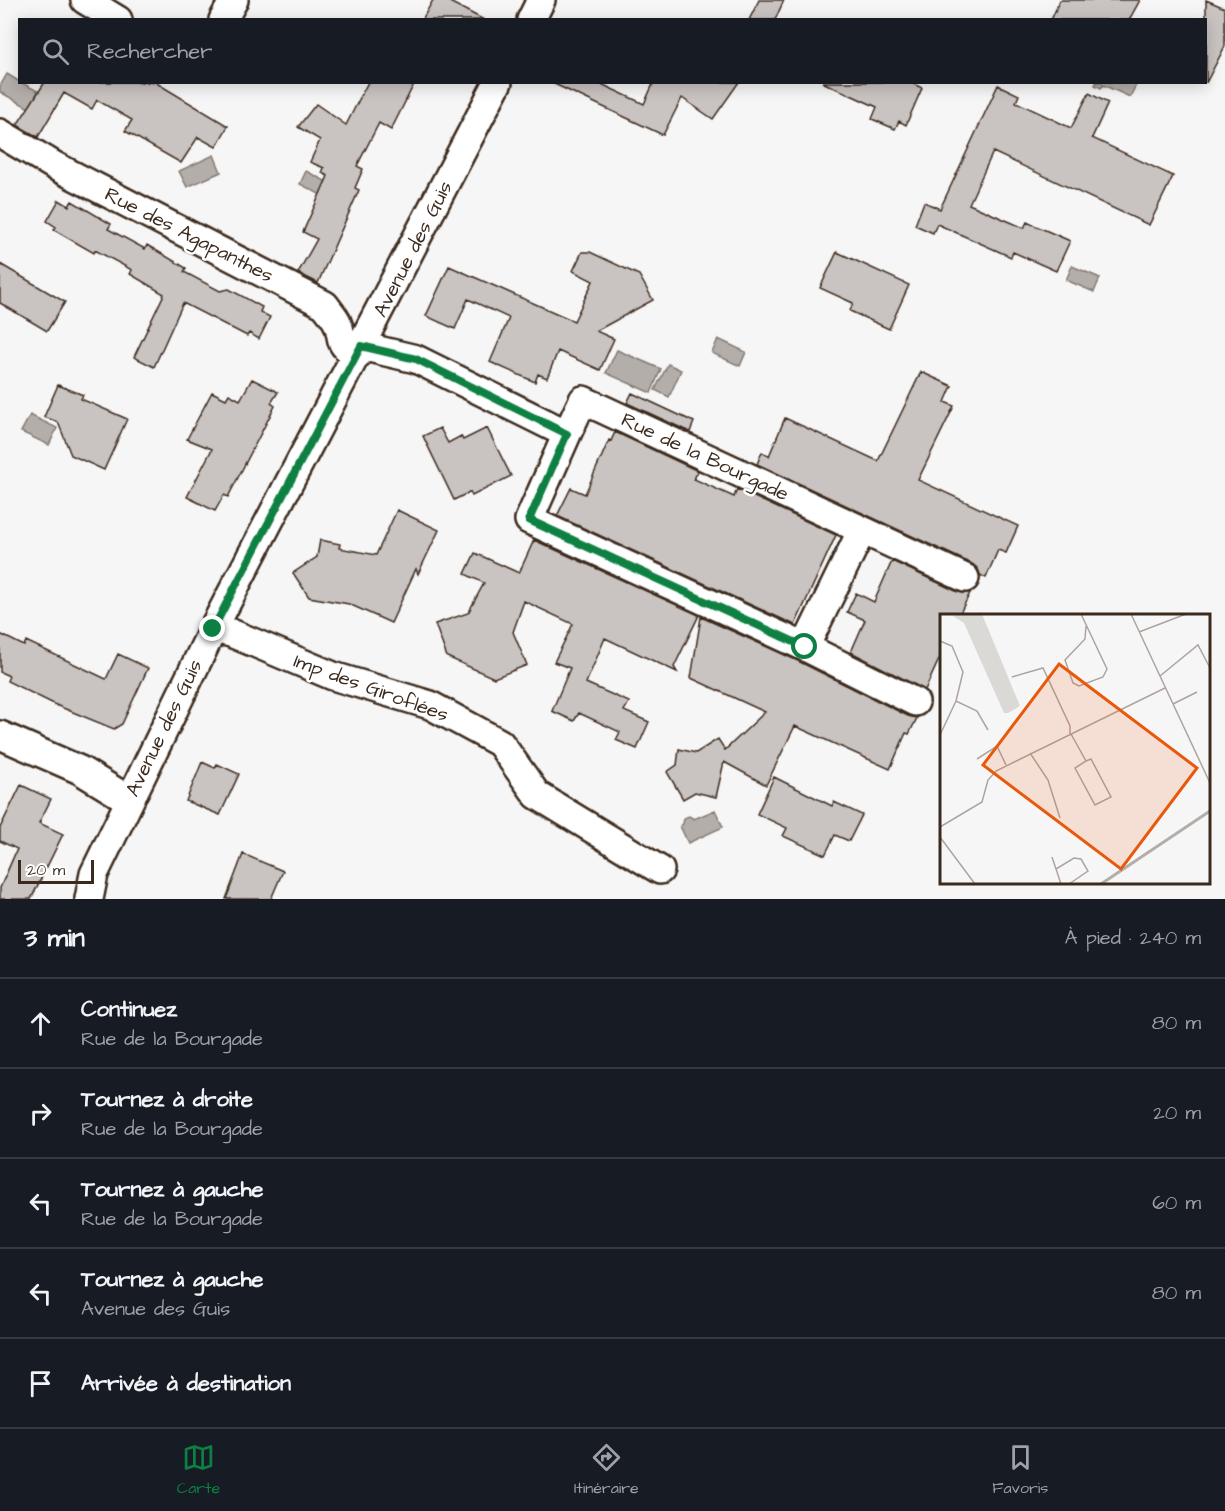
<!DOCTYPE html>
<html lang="fr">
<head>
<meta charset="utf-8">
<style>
	:root { --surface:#171b24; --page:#20242c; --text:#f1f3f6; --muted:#9ea1a6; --line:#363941; --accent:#0b8043 }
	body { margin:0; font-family:"Architects Daughter",sans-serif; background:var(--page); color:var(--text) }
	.scale { position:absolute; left:18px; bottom:15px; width:76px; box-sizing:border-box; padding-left:6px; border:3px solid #3b2a1e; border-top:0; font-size:16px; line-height:21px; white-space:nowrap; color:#3b2a1e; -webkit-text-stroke:4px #fff; paint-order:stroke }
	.stop { position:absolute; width:18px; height:18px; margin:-14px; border:4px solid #0b8043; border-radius:50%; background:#fff }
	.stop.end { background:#0b8043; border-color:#fff; box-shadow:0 2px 6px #0008 }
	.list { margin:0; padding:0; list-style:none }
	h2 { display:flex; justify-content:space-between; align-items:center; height:78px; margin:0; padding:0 24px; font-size:26px }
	h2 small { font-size:20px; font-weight:400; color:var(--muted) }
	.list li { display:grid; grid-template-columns:39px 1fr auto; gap:18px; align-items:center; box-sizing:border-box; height:90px; padding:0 24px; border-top:2px solid var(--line) }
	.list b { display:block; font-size:22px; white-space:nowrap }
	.list p { margin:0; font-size:20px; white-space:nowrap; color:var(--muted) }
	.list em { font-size:20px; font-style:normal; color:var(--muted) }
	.icon { flex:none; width:33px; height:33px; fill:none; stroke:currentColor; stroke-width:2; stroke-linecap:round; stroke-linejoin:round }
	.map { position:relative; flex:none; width:1225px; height:899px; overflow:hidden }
	.search { position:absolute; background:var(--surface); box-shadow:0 3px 15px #0003; left:18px; right:18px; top:18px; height:66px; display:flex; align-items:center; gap:15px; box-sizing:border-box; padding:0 21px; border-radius:0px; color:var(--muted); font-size:22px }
	.sheet { height:528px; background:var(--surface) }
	nav { display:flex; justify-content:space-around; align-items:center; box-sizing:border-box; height:84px; border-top:2px solid var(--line); background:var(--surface); font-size:16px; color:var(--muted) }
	nav a { display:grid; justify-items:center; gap:3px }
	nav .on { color:var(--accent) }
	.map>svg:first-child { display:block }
</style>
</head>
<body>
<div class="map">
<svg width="1225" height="899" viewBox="0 0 1225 899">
	<rect width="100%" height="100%" fill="#f7f6f6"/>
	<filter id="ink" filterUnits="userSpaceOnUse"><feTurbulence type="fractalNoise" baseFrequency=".0167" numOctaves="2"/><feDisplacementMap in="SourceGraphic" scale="12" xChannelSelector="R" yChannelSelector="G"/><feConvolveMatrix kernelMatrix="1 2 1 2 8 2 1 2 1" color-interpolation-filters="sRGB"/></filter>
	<g filter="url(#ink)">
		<path fill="#b4aeaa" stroke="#847972" stroke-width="1.5" d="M7,74L20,82L38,91L29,108L0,92V86Z
			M1096,83V82L1137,83L1130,97L1103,85L1101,88L1095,85Z
			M214,155L221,172L187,187L179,171Z
			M306,171L331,184L325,197L300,184Z
			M1072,266L1100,278L1094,292L1066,280Z
			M718,339L746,352L740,366L712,353Z
			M617,350L661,369L651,393L606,373Z
			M668,364L681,370L669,397L655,390Z
			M30,415L57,428L49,445L21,432Z
			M715,810L723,827L688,843L680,826L683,824L684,818L689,816L694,819Z"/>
		<path fill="#c9c3c1" stroke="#3b2a1e" stroke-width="1.5" d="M433,0H446L484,20H422Z
			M759,0H784L775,20H749Z
			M1060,0H1140L1129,20H1051Z
			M1206,0L1225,8V46L1206,83Z
			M45,82H155L228,126L216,147L198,137L181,163L125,131L132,120L97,100L92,109L64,93L38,137L17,125Z
			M368,82H415L391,130L379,123L357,166L363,169L355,188L359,190L318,283L298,273L317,239L303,232L328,176L322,173L324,168L310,162L320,140L298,127L316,104L346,125Z
			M550,82H597L644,104L654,82H739L713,119L682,98L663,135Z
			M822,82H910L922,88L906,125L899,121L895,129L872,119L877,107Z
			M998,85L1019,95L1016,102L1071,128L1089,93L1108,103L1092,138L1173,176L1149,225L993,152L969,204L1024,228L1027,222L1070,241L1056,271L1013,252L1011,257L937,224L933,233L915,225L924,202L940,209Z
			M59,200L69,206L72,201L111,224L108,229L145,249L147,245L186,268L184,272L220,291L229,289L262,307L260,312L270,317L259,339L249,333L247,336L183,303L154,367L134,357L164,294L130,274L132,270L95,250L94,253L54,230L56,227L47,221Z
			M582,252H590L639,275L653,300L596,331L614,339L600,370L558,351L547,378L538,374L535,382L490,362L509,318L468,299L455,329L426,316L449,266L574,321L593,281L573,271Z
			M837,252L909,285L889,329L850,311L853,303L820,288Z
			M0,264L65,302L47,331L0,303Z
			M921,372L952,386L945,402L954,406L918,480L1018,526L1006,553L998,550L986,578L980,575L978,569L972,564L757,464L762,452L769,456L785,418L878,461Z
			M252,379L278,392L271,403L275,406L228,497L224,495L215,511L187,497L212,449L187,439L212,392L226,399L229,394L240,400Z
			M58,385L83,395L81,399L127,419L104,470L71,455L58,422L44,417Z
			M632,393L694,422L690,432L627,403Z
			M440,428L448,443L461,436L463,440L487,428L511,476L472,496L470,492L454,500L423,436Z
			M615,432L698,471L694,479L734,497L737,489L836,535L795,625L557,516L571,488L585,494L609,440L611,441Z
			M397,510L439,530L418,574L416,569L391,623L349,604L309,597L293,573L317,557L320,540L340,544L339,548L376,555Z
			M534,540L699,615L674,667L677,672L605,638L586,683L629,702L624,711L649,722L637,749L616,740L620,732L579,713L574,721L552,711L570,668L554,662L573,624L524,601L513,632L527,665L494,678L447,657L435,624L468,613L484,583L465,574L475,553L519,573Z
			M892,561L958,592L970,593L959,615H942V653L925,690L851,652L865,620L847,612L856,593L874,602Z
			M701,617L798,661L908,716L917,718L909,734L906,733L890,769L795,726L766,785L724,762L716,797L695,792L683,799L667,772L677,765L679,749L696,753L718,739L725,750L765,712L691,678Z
			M0,634L24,646L26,641L106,679L118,654L148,668L122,724L114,729L58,706L7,681L9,676L0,672Z
			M202,762L215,768L217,764L239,774L220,815L186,801Z
			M774,777L832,806L834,802L862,815L849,841L835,835L825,855L783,836L787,828L757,814Z
			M21,785L51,799L39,823L63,834L31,899H0V888L17,849L0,841V828Z
			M243,854L283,871L271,899H226Z"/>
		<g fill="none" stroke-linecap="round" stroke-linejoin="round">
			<g stroke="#3b2a1e" stroke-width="32">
				<path id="street" d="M85,0L118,20
					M223,20L234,0
					M531,20L541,0
					M0,133L55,166L325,305C329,311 334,316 337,322C345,339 335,344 358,354
					M361,346L416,359L567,434L529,520L805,647L862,530L583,400L567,434
					M862,530L965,578
					M213,629L231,633L333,676L430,705L500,743L537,795L660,870
					M805,647L915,702
					M0,735L80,770L129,800
					M89,899L94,874L213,629L498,82"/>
			</g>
			<use href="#street" stroke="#fff" stroke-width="27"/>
		</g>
	</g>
	<g fill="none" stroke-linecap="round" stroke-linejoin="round" filter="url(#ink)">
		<path stroke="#0b8043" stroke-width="8" d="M213,629L361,346L416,359L567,434L529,520L805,647"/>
	</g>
	<g text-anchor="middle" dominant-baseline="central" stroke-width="5" stroke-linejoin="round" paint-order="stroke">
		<g font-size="20" fill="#3b2a1e" stroke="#fff">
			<text transform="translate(189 235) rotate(27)">Rue des Agapanthes</text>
			<text transform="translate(413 249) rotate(-63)">Avenue des Guis</text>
			<text transform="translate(705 457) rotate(25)">Rue de la Bourgade</text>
			<text transform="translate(371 688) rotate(20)">Imp des Giroflées</text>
			<text transform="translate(164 728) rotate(-64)">Avenue des Guis</text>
		</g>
	</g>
	<g transform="translate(940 614)">
		<rect width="270" height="270" fill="#f7f6f6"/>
		<path d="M19,0H42L80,92L68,99H64L24,9L13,2Z" fill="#dbd9d6"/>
		<path fill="none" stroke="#b4aeaa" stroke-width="3" d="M161,270L270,197"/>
		<path fill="none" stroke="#aca4a0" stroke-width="1.5" d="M141,0L167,55L163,63L139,72L133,69L125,46L145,25L146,12M191,0L270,169M199,18L246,0M0,27L12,32L23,58L16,87M220,62L258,31L270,54M72,63L103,54L130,112V120M233,90L257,78M131,120L146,147L135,154L155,191L171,183L151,145L146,147M0,121L16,87L37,97L48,116M90,139L108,166L120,204M37,145L57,132L66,151M0,213L42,188L48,166L56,157L225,74M0,223L35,270M112,243L121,270M116,255L134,244L141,245L148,257L129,270"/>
		<path fill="#e8590c" fill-opacity="0.15" stroke="#e8590c" stroke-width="3" d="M119,50L257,154L181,255L43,151Z"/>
		<rect width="270" height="270" fill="none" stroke="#3b2a1e" stroke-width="3"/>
	</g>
</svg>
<div class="scale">20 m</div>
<div class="stop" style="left:805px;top:647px"></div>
<div class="stop end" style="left:213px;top:629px"></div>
<div class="search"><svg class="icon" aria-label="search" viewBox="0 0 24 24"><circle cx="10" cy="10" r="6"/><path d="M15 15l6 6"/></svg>Rechercher</div>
</div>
<section class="sheet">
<h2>3 min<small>À pied · 240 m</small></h2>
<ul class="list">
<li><svg class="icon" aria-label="ahead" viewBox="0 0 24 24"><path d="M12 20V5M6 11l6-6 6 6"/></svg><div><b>Continuez</b><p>Rue de la Bourgade</p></div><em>80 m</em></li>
<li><svg class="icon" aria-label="right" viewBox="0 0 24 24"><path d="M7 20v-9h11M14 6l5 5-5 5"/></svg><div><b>Tournez à droite</b><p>Rue de la Bourgade</p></div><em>20 m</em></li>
<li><svg class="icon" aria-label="left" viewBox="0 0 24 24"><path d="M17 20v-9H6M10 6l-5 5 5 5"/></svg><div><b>Tournez à gauche</b><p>Rue de la Bourgade</p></div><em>60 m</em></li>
<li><svg class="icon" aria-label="left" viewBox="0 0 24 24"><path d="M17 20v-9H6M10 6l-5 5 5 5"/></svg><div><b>Tournez à gauche</b><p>Avenue des Guis</p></div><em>80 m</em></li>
<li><svg class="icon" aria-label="arrive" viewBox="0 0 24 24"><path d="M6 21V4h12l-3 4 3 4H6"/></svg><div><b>Arrivée à destination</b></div></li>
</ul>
</section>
<nav>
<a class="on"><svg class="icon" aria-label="map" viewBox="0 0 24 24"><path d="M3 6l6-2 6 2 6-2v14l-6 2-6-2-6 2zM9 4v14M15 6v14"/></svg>Carte</a>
<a><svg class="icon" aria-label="directions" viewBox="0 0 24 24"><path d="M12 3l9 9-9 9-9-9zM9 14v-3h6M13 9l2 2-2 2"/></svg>Itinéraire</a>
<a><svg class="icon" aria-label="saved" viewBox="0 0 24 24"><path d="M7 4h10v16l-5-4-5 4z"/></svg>Favoris</a>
</nav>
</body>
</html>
